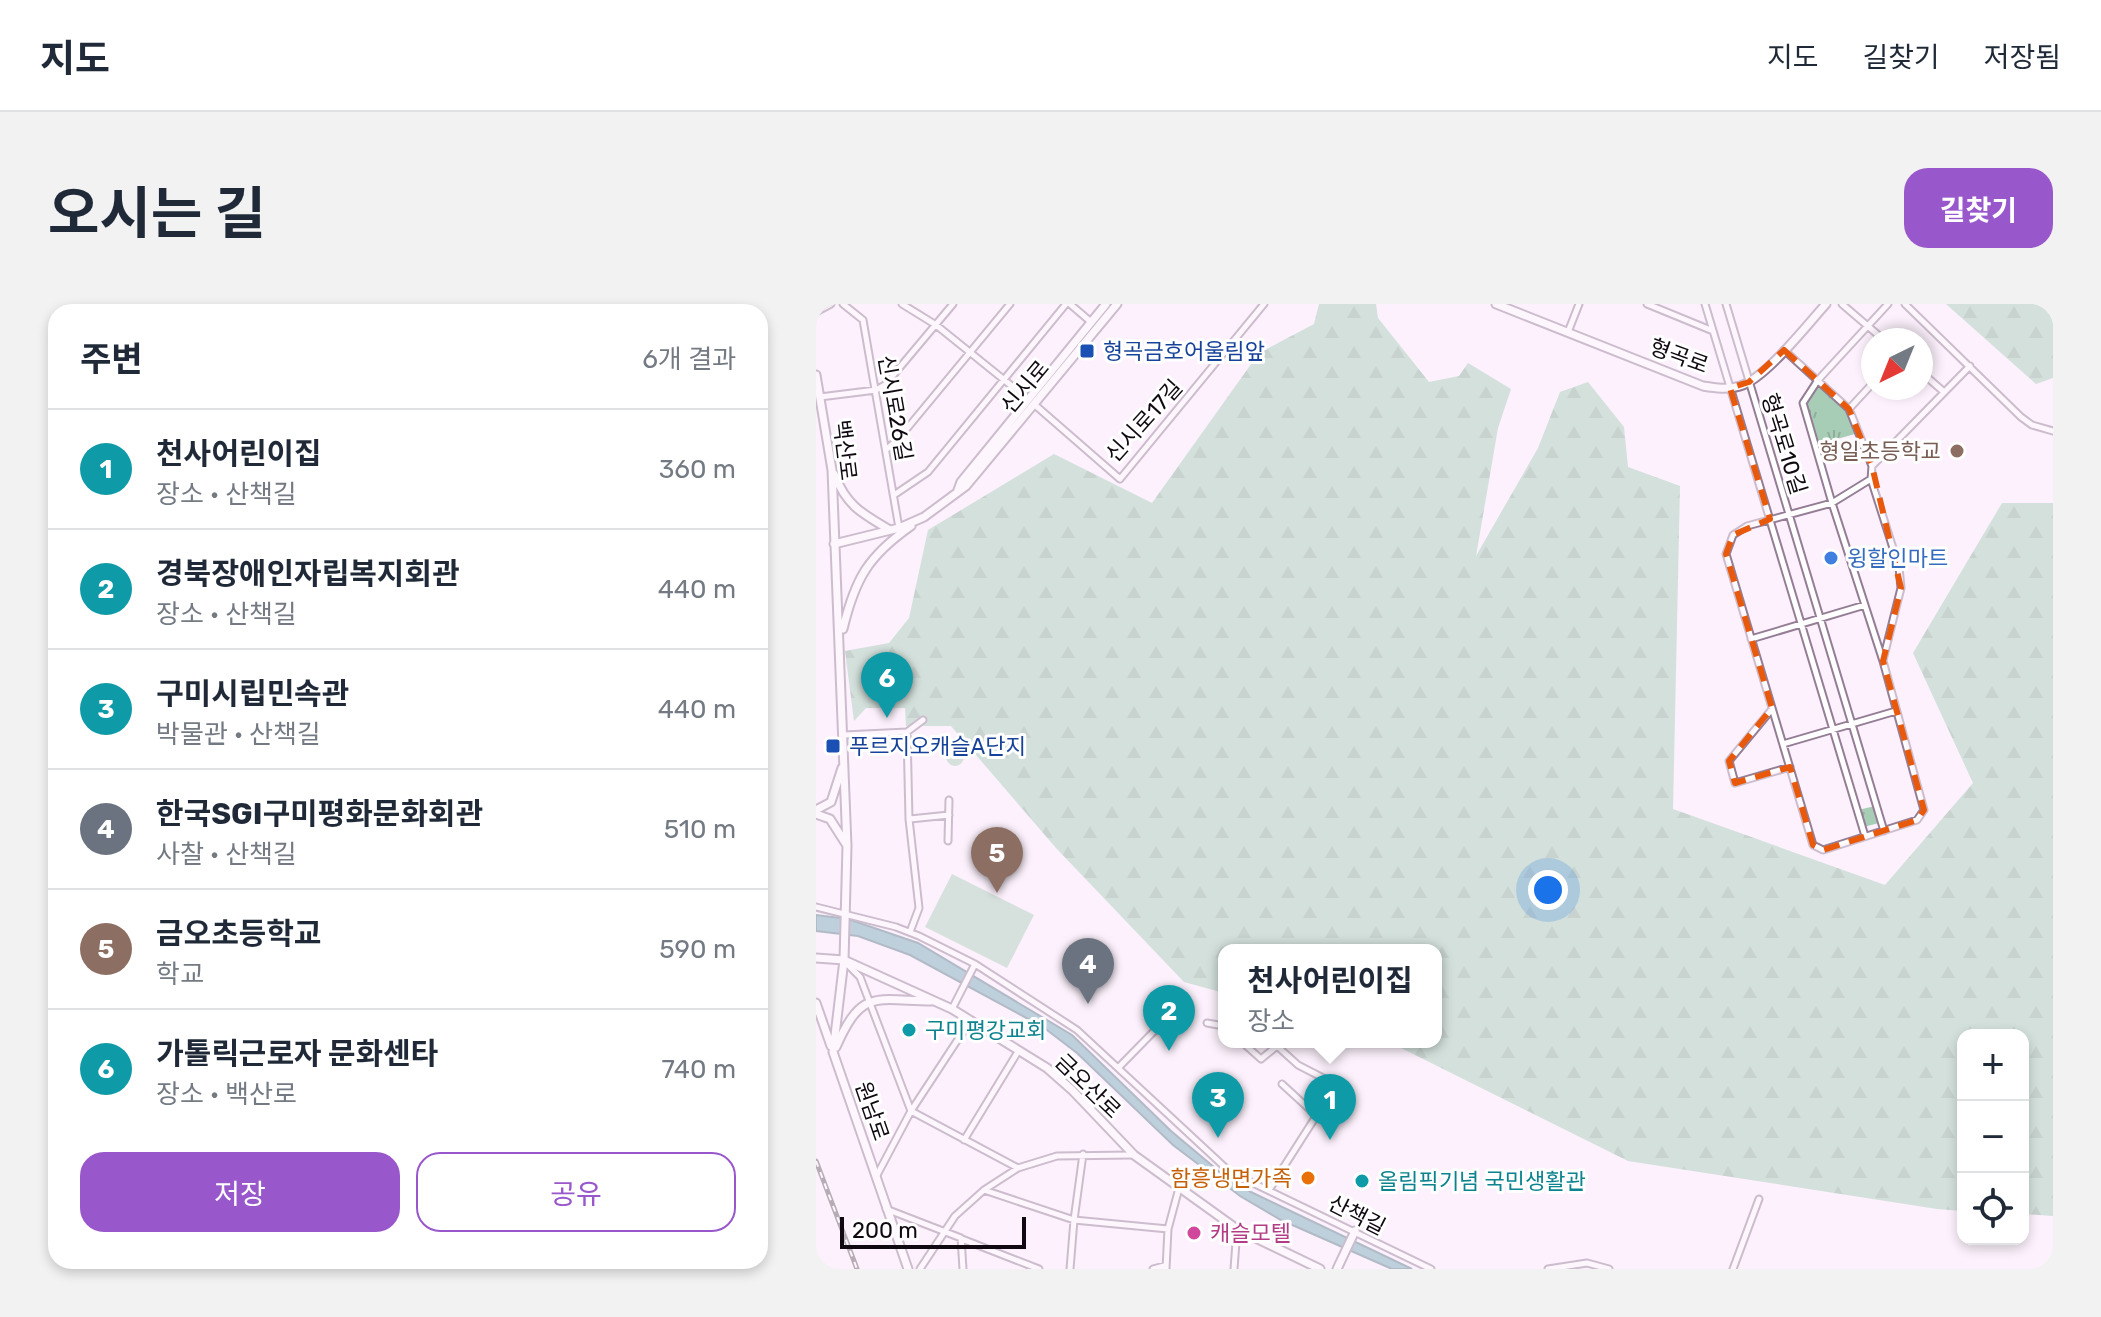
<!DOCTYPE html>
<html lang="ko">
<head>
<meta charset="utf-8">
<style>
	:root { --surface:#fff; --page:#f2f2f3; --text:#1f2937; --muted:#747a83; --line:#e0e1e3; --accent:#9957cc }
	body { margin:0; font-family:Rubik,"Noto Sans KR",sans-serif; background:var(--page); color:var(--text) }
	.controls { position:absolute; right:24px; bottom:24px; display:grid; overflow:hidden; border-radius:16px; box-shadow:0 4px 12px #0003 }
	.controls button { width:72px; height:72px; display:grid; place-items:center; padding:0; border:0; border-bottom:2px solid var(--line); background:var(--surface); color:var(--text); font:40px sans-serif }
	.compass { position:absolute; left:1045px; top:24px; width:72px; height:72px; border-radius:50%; background:var(--surface); box-shadow:0 4px 12px #0003; rotate:223deg }
	.scale { position:absolute; left:24px; bottom:20px; width:186px; box-sizing:border-box; padding-left:8px; border:4px solid #110911; border-top:0; font-size:22px; line-height:28px; white-space:nowrap; color:#110911; -webkit-text-stroke:6px #fff; paint-order:stroke }
	.you { position:absolute; left:732px; top:586px; width:28px; height:28px; margin:-20px; border:6px solid #fff; border-radius:50%; background:#1a73e8; box-shadow:0 0 0 12px #1a73e833 }
	.badge { display:grid; place-items:center; width:52px; height:52px; border-radius:50%; background:var(--accent); color:#fff; font-size:26px; font-weight:700 }
	.pin { position:absolute; translate:-50% -66px; filter:drop-shadow(0 2px 4px #0008) }
	.pin::after { content:''; position:absolute; top:42px; width:28px; height:24px; background:inherit; clip-path:polygon(0 0,100% 0,50% 100%) }
	.popup { position:absolute; left:402px; top:640px; width:224px; height:104px; box-sizing:border-box; display:grid; place-content:center; border-radius:16px; background:var(--surface); filter:drop-shadow(0 2px 6px #0005); font-size:26px; white-space:nowrap; color:var(--muted) }
	.popup b { font-size:30px; color:var(--text) }
	.popup::after { content:''; position:absolute; left:50%; top:100%; margin-left:-16px; border:16px solid transparent; border-top-color:var(--surface) }
	.list { margin:0; padding:0; list-style:none }
	h2 { display:flex; justify-content:space-between; align-items:center; height:104px; margin:0; padding:0 32px; font-size:34px }
	h2 small { font-size:26px; font-weight:400; color:var(--muted) }
	.list li { display:grid; grid-template-columns:52px 1fr auto; gap:24px; align-items:center; box-sizing:border-box; height:120px; padding:0 32px; border-top:2px solid var(--line) }
	.list b { display:block; font-size:30px; white-space:nowrap }
	.list p { margin:0; font-size:26px; white-space:nowrap; color:var(--muted) }
	.list em { font-size:26px; font-style:normal; color:var(--muted) }
	.actions { display:flex; gap:16px; padding:24px 32px }
	.actions a { flex:1; padding:18px 0; border:2px solid var(--accent); border-radius:24px; text-align:center; font-size:28px; color:var(--accent) }
	.actions .main { background:var(--accent); color:#fff }
	.icon { flex:none; width:44px; height:44px; fill:none; stroke:currentColor; stroke-width:2; stroke-linecap:round; stroke-linejoin:round }
	.map { position:relative; flex:none; width:1237px; height:965px; overflow:hidden; border-radius:24px }
	header { display:flex; align-items:center; gap:48px; box-sizing:border-box; height:112px; padding:0 40px; background:var(--surface); border-bottom:2px solid var(--line) }
	header strong { font-size:38px }
	nav { display:flex; gap:44px; margin-inline-start:auto; font-size:28px }
	.intro { display:flex; align-items:center; justify-content:space-between; box-sizing:border-box; height:192px; padding:0 48px }
	h1 { margin:0; font-size:56px }
	.button { padding:20px 36px; border-radius:24px; background:var(--accent); color:#fff; font-size:28px; font-weight:700 }
	main { display:flex; gap:48px; padding:0 48px }
	aside { flex:1; background:var(--surface); border-radius:24px; box-shadow:0 4px 12px #0003 }
	.map>svg:first-child { display:block }
</style>
</head>
<body>
<header>
<strong>지도</strong>
<nav><a>지도</a><a>길찾기</a><a>저장됨</a></nav>
</header>
<div class="intro"><h1>오시는 길</h1><a class="button">길찾기</a></div>
<main>
<aside>
<h2>주변<small>6개 결과</small></h2>
<ul class="list">
<li><span class="badge" style="background:#0f9aa8">1</span><div><b>천사어린이집</b><p>장소 · 산책길</p></div><em>360 m</em></li>
<li><span class="badge" style="background:#0f9aa8">2</span><div><b>경북장애인자립복지회관</b><p>장소 · 산책길</p></div><em>440 m</em></li>
<li><span class="badge" style="background:#0f9aa8">3</span><div><b>구미시립민속관</b><p>박물관 · 산책길</p></div><em>440 m</em></li>
<li><span class="badge" style="background:#6b7280">4</span><div><b>한국SGI구미평화문화회관</b><p>사찰 · 산책길</p></div><em>510 m</em></li>
<li><span class="badge" style="background:#8d6e63">5</span><div><b>금오초등학교</b><p>학교</p></div><em>590 m</em></li>
<li><span class="badge" style="background:#0f9aa8">6</span><div><b>가톨릭근로자 문화센타</b><p>장소 · 백산로</p></div><em>740 m</em></li>
</ul>
<div class="actions"><a class="main">저장</a><a>공유</a></div>
</aside>
<div class="map">
<svg width="1237" height="965" viewBox="0 0 1237 965">
	<defs>
		<pattern id="grass-tufts" width="24" height="20" patternUnits="userSpaceOnUse" patternTransform="scale(2)"><rect width="24" height="20" fill="#a8cdb6"/><path d="M3 7l-1-3M5 7V3M7 7l1-3M15 17l-1-3M17 17v-4M19 17l1-3" fill="none" stroke="#90af9b"/></pattern>
		<pattern id="forest-firs" width="22" height="20" patternUnits="userSpaceOnUse" patternTransform="scale(2)"><rect width="22" height="20" fill="#a2cdb3"/><path d="M5 1l3.5 6h-7zM16 11l3.5 6h-7z" fill="#8aaf99"/></pattern>
	</defs>
	<rect width="100%" height="100%" fill="#fcf1fc"/>
	<path fill="url(#grass-tufts)" d="M1004,80L1031,106L1039,130L1003,140L989,99Z
		M130 453a9 9 0 1 1 18 0a9 9 0 1 1-18 0Z
		M1059,502L1063,519L1048,523L1042,506Z"/>
	<path fill="url(#forest-firs)" d="M503,0H560L562,14L613,78L643,72L652,59L695,85L682,124L660,252L722,144L744,88L772,78L808,123L812,163L864,182L857,505L1069,581L1157,479L1097,349L1186,199H1237V912L1207,910V731H1147V907L1121,905L812,857L573,738H620V646H408V689L368,678L240,544L135,422H90L89,404H50L38,417L29,347L73,339L93,314L112,226L238,150L336,199L443,49L498,20Z
		M1130,0H1237V74L1220,80Z"/>
	<path fill="#a8cdb6" d="M136,570L218,611L191,664L109,623Z"/>
	<path fill="#76a9b8" stroke="#587986" stroke-width="2" d="M0,611L32,615L102,639L256,731L355,827L411,874L435,888L596,965H576L465,916L424,892L357,841L261,749L227,723L94,651L42,632L0,627Z"/>
	<g fill="none" stroke-linecap="round" stroke-linejoin="round">
		<g stroke="#947d95" stroke-width="9">
			<path id="street" d="M27,0L47,16L83,224
				M86,0L120,21L212,95
				M254,0L275,18
				M831,0L897,27
				M889,0L1049,532
				M910,0L1068,527
				M1026,0L1068,36
				M1089,0L1205,113L1216,121L1237,127
				M0,8L15,0
				M752,28L763,0
				M968,46L1033,105L1056,162L1055,175L1083,263L1085,284L1067,356
				M1105,68L1128,88
				M4,93L60,86L69,81L137,0
				M219,101L304,175L448,0
				M1033,105L1057,79
				M70,146L84,133L194,0
				M1056,162L1154,62
				M1055,175L1016,199L931,222L917,231L910,250L997,541L1007,546L1101,516L1108,506L1067,357L1016,199L987,99L1002,76L1072,0
				M78,191L112,168L250,0
				M935,335L1049,301
				M956,405L913,457L919,479L974,463
				M91,428L93,515L103,604L94,628
				M28,431L91,428L107,416
				M967,440L1080,407
				M94,515L133,511
				M132,537L133,496
				M0,603L80,623L103,632L159,660L261,726L414,868L615,965
				M28,657L44,673L95,807L202,864
				M136,705L159,660
				M391,719L408,722
				M426,738L445,755L461,742L482,761L513,777L511,795L453,886
				M303,763L349,716
				M466,780L502,813
				M148,836L203,746
				M60,873L95,807L154,717
				M168,886L258,916L352,925
				M70,905L145,934L147,965
				M146,935L223,965
				M104,965L139,912L168,886L202,864L241,852L316,851
				M254,965L258,916L267,850
				M337,965L348,962
				M350,965L352,925L363,884
				M418,965L421,925
				M732,965L771,959L793,965
				M917,965L943,895"/>
		</g>
		<g stroke="#947d95" stroke-width="11">
			<path id="secondary" d="M680,0L887,82C899,84 912,86 924,82C949,75 991,21 1010,0
				M0,71L16,166L31,542L28,656L17,748L92,965
				M18,170C31,202 45,209 74,226
				M142,186L145,178L290,0
				M18,240L83,224L108,213L150,182L301,0
				M27,325C39,275 52,252 95,222
				M0,506L15,498L26,464
				M0,510L14,515L30,540
				M0,654L28,656L136,705L231,764L256,786L318,851L421,925L504,965
				M0,699L15,742
				M20,743C46,685 57,696 115,697
				M521,965L539,927"/>
		</g>
		<use href="#street" stroke="#fff" stroke-width="5"/>
		<use href="#secondary" stroke="#fff" stroke-width="7"/>
		<g stroke="#635a63" stroke-width="5">
			<path id="rail" d="M0,857L41,965"/>
		</g>
		<use href="#rail" stroke="#fff" stroke-width="2" stroke-dasharray="6" stroke-linecap="butt"/>
	</g>
	<path d="M0 0H1237V965H0ZM968,46L1033,105L1056,162L1085,284L1067,357L1108,506L1101,516L1007,546L997,541L974,463L919,479L913,457L956,404L910,250L917,231L954,215L914,84L933,78Z" fill="#fcf1fc" fill-opacity=".55" fill-rule="evenodd"/>
	<path fill="none" stroke="#e8590c" stroke-width="6" stroke-dasharray="16 10" stroke-linejoin="round" d="M968,46L1033,105L1056,162L1085,284L1067,357L1108,506L1101,516L1007,546L997,541L974,463L919,479L913,457L956,404L910,250L917,231L954,215L914,84L933,78Z"/>
	<g fill="#1a4fb4" stroke="#fff" stroke-width="3">
		<rect x="263" y="39" width="16" height="16" rx="4"/>
		<rect x="9" y="434" width="16" height="16" rx="4"/>
	</g>
	<circle fill="#8d6e63" stroke="#fff" stroke-width="3" cx="1141" cy="147" r="8"/>
	<circle fill="#3f7fe0" stroke="#fff" stroke-width="3" cx="1015" cy="254" r="8"/>
	<g fill="#0f9aa8" stroke="#fff" stroke-width="3">
		<circle cx="93" cy="726" r="8"/>
		<circle cx="546" cy="877" r="8"/>
	</g>
	<circle fill="#e8710a" stroke="#fff" stroke-width="3" cx="492" cy="874" r="8"/>
	<circle fill="#d1479c" stroke="#fff" stroke-width="3" cx="378" cy="929" r="8"/>
	<g text-anchor="middle" dominant-baseline="central" stroke-width="6" stroke-linejoin="round" paint-order="stroke">
		<g font-size="22" fill="#164399" stroke="#fff" text-anchor="start">
			<text x="287" y="47">형곡금호어울림앞</text>
			<text x="33" y="442">푸르지오캐슬A단지</text>
		</g>
		<g font-size="22" fill="#110911" stroke="#fff">
			<text transform="translate(863 52) rotate(20)">형곡로</text>
			<text transform="translate(209 83) rotate(-50)">신시로</text>
			<text transform="translate(79 104) rotate(80)">신시로26길</text>
			<text transform="translate(328 117) rotate(-48)">신시로17길</text>
			<text transform="translate(968 140) rotate(73)">형곡로10길</text>
			<text transform="translate(29 146) rotate(83)">백산로</text>
			<text transform="translate(272 782) rotate(44)">금오산로</text>
			<text transform="translate(56 807) rotate(71)">원남로</text>
			<text transform="translate(541 911) rotate(27)">산책길</text>
		</g>
		<g font-size="22" fill="#785e54" stroke="#fff" text-anchor="end">
			<text x="1125" y="147">형일초등학교</text>
		</g>
		<g font-size="22" fill="#366cbe" stroke="#fff" text-anchor="start">
			<text x="1031" y="254">윙할인마트</text>
		</g>
		<g font-size="22" fill="#0d838f" stroke="#fff" text-anchor="start">
			<text x="109" y="726">구미평강교회</text>
			<text x="562" y="877">올림픽기념 국민생활관</text>
		</g>
		<g font-size="22" fill="#c56008" stroke="#fff" text-anchor="end">
			<text x="476" y="874">함흥냉면가족</text>
		</g>
		<g font-size="22" fill="#b23c85" stroke="#fff" text-anchor="start">
			<text x="394" y="929">캐슬모텔</text>
		</g>
	</g>
</svg>
<div class="controls">
<button>+</button>
<button>−</button>
<button><svg class="icon" aria-label="locate" viewBox="0 0 24 24"><circle cx="12" cy="12" r="6"/><path d="M12 2v4M12 18v4M2 12h4M18 12h4"/></svg></button>
</div>
<svg class="compass" viewBox="-18 -18 36 36"><path d="M0-13l5 13h-10z" fill="#e53935"/><path d="M0 13l5-13h-10z" fill="#747a83"/></svg>
<div class="scale">200 m</div>
<div class="you"></div>
<div class="pin badge" style="left:514px;top:836px;background:#0f9aa8">1</div>
<div class="popup"><b>천사어린이집</b>장소</div>
<div class="pin badge" style="left:353px;top:747px;background:#0f9aa8">2</div>
<div class="pin badge" style="left:402px;top:834px;background:#0f9aa8">3</div>
<div class="pin badge" style="left:272px;top:700px;background:#6b7280">4</div>
<div class="pin badge" style="left:181px;top:589px;background:#8d6e63">5</div>
<div class="pin badge" style="left:71px;top:414px;background:#0f9aa8">6</div>
</div>
</main>
</body>
</html>
